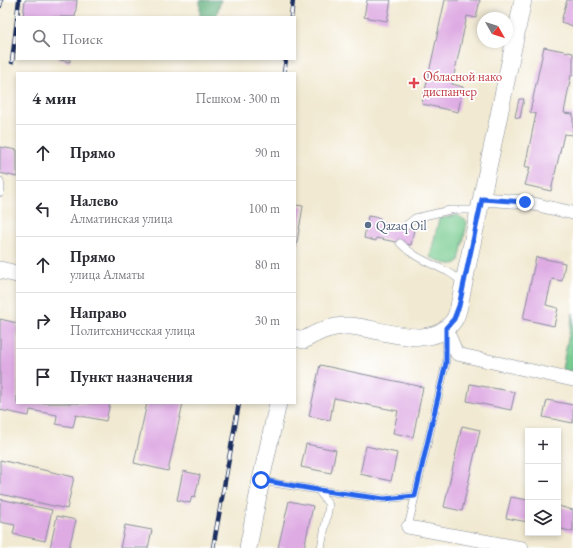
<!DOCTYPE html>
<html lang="ru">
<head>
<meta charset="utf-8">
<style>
	:root { --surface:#fff; --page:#f7f7f7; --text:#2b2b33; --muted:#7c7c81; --line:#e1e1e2 }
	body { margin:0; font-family:"EB Garamond",serif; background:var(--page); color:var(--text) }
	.controls { position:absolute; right:12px; bottom:12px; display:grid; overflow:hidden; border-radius:0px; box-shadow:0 2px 6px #0003 }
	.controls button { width:36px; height:36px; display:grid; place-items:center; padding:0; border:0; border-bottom:1px solid var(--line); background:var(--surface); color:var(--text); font:20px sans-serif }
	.compass { position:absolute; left:477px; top:12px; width:36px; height:36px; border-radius:50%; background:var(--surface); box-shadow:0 2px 6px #0003; rotate:129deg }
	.stop { position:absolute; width:12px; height:12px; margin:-9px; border:3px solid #2563eb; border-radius:50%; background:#fff }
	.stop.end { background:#2563eb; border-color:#fff; box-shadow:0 1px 4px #0008 }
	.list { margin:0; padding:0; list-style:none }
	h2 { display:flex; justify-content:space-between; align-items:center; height:52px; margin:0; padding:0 16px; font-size:17px }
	h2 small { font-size:13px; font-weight:400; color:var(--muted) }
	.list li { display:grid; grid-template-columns:26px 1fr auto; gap:12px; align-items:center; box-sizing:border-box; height:56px; padding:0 16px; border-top:1px solid var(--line) }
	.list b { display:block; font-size:15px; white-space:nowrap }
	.list p { margin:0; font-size:13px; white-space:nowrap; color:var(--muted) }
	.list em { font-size:13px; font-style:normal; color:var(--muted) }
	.icon { flex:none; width:22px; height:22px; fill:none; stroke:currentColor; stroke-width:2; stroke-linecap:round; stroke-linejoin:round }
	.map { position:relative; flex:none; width:573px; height:548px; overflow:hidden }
	.search { position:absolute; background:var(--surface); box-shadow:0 2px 6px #0003; left:16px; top:16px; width:280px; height:44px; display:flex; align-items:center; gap:10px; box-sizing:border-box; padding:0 14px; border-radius:0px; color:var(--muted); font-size:15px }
	.panel { position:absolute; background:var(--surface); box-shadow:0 2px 6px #0003; left:16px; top:72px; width:280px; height:332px; border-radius:0px }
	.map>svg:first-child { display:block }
</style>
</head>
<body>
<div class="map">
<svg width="573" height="548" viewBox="0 0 573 548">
	<rect width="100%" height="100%" fill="#fff"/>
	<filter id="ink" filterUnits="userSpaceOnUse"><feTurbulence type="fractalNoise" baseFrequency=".025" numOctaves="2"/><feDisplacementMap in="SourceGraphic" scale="8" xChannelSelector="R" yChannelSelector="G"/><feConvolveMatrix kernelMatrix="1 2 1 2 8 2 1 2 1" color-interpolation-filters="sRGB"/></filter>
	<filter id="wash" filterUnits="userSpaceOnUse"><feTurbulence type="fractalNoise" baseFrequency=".012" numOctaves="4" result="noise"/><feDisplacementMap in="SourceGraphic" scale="16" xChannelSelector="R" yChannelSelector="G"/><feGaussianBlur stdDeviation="0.9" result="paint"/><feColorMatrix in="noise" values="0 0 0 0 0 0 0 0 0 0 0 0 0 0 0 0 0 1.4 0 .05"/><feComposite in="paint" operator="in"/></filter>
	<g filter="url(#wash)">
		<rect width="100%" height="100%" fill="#f1e9d1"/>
		<path fill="#77cb8f" stroke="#497d76" d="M457,215L465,220L467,223L459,261C451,269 439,260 430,257L439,219Z
			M573,313V372L562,369Z"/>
		<path fill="#61af7a" stroke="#3e6f6c" d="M200,0H221L216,17H200Z"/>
		<g id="blocks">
			<path fill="#deabe3" d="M25,0H77L75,17H23Z
				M367,0H391L387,21L364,17Z
				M445,0H480L476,18L467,16L452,84L463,87L458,112L422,104Z
				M567,0H573V26L561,22Z
				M544,47L573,53V75H571L564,113L573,114V135L564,134L551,191L525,185L530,167H525L536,114L530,112Z
				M55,59H70V62Z
				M519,99H524L520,118L515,117Z
				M0,147L17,150V177L0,173Z
				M295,205L303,206L296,248H295Z
				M368,216L380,218V222L414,229L411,245L376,238V241L364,238Z
				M536,257L565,263L562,281L552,279L546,305L558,308L554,326L523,319Z
				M0,319L17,323V403H110L106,421L76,415L73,427L56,424L57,415L30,410L29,416L0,410Z
				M320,365L423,387L413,437L393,433L398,411L334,398L330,420L309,416Z
				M470,384L515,392L511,410L467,401Z
				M547,400L573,405V423L543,417Z
				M147,403H183L168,471L134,463Z
				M462,426L480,430L462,511L444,507Z
				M306,444L336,450L331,473L301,467Z
				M366,446L397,453L391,481L360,474Z
				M0,460L74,477L67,509L0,494Z
				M183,471L200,475L195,497L192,496L190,503L177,500Z
				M511,497L528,500V522L506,518Z
				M0,499L52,510L45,541L13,534L15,525L0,522Z
				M289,501L313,506L304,548H278Z
				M558,506L573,510V532L558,528Z
				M57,516L76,520L69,548H50Z
				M125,525L152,530L148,548H120Z"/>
		</g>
	</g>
	<g filter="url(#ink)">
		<use href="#blocks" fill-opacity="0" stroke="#868c98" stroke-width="1"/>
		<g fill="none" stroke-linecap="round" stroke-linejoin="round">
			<g stroke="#868c98" stroke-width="8">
				<path id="service" d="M0,181L1,188L0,193
					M404,227L415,218L450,210H479
					M400,243C414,258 431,263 448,272C454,275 459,280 464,283
					M261,481L318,490L329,505L321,548
					M318,490L384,499L415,496
					M408,527L446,363V336"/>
			</g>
			<g stroke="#868c98" stroke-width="14">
				<path id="minor" d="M482,199L525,202L573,213
					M446,328L457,354L573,380
					M408,527L522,548"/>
			</g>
			<g stroke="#868c98" stroke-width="18">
				<path id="tertiary" d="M0,270L17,274
					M295,338L304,340C319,331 333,325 350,326C381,328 432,353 454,320C457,316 458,310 459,306L523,0
					M248,548L261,480L278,403"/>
			</g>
			<use href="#service" stroke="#fff" stroke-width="7"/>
			<use href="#minor" stroke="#fff" stroke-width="13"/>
			<use href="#tertiary" stroke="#fff" stroke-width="17"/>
			<g stroke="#1b2f5e" stroke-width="4.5">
				<path id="rail" d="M0,6L1,0
					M17,17L19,0
					M291,17L293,0
					M12,62L17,20
					M284,73L286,59
					M213,548L239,403"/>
			</g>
			<use href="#rail" stroke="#fff" stroke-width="3" stroke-dasharray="9" stroke-linecap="butt"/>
		</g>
	</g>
	<g fill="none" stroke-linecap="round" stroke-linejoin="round" filter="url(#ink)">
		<path stroke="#2563eb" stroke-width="5" d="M261,480L318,490L384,499L415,496L446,363V328L454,319L459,306L482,199L525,202"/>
	</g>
	<path fill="#e0444e" stroke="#fff" stroke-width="1.5" d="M412 77h4v4h4v4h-4v4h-4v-4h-4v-4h4z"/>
	<circle fill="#5c6f8a" stroke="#fff" stroke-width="1.5" cx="368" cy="225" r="4"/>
	<g text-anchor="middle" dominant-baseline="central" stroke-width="3.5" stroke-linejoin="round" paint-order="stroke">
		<g font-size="13" fill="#be3a42" stroke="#fff" text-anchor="start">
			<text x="423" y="76">Обласной нако<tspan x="423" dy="15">диспанчер</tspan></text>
		</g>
		<g font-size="13" fill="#4e5e75" stroke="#fff" text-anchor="start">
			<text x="376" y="225">Qazaq Oil</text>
		</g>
	</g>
</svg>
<div class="controls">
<button>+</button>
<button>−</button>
<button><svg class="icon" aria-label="layers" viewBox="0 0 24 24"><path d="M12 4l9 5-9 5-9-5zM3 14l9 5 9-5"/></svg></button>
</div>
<svg class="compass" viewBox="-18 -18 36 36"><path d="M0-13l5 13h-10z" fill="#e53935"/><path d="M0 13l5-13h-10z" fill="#7c7c81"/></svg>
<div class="stop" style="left:261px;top:480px"></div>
<div class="stop end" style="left:525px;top:202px"></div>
<div class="search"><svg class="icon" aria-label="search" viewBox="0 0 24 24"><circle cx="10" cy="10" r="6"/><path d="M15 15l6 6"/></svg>Поиск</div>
<section class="panel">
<h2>4 мин<small>Пешком · 300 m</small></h2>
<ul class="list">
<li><svg class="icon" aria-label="ahead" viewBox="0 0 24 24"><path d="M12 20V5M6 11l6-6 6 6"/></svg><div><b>Прямо</b></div><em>90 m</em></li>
<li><svg class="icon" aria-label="left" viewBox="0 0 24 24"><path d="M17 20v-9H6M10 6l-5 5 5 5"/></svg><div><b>Налево</b><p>Алматинская улица</p></div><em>100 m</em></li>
<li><svg class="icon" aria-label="ahead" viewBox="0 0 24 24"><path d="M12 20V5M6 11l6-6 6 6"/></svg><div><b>Прямо</b><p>улица Алматы</p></div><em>80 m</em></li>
<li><svg class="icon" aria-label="right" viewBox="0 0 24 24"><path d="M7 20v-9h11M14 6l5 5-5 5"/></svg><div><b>Направо</b><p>Политехническая улица</p></div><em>30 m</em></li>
<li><svg class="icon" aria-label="arrive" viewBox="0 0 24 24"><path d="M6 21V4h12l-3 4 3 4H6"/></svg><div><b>Пункт назначения</b></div></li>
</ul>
</section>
</div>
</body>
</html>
